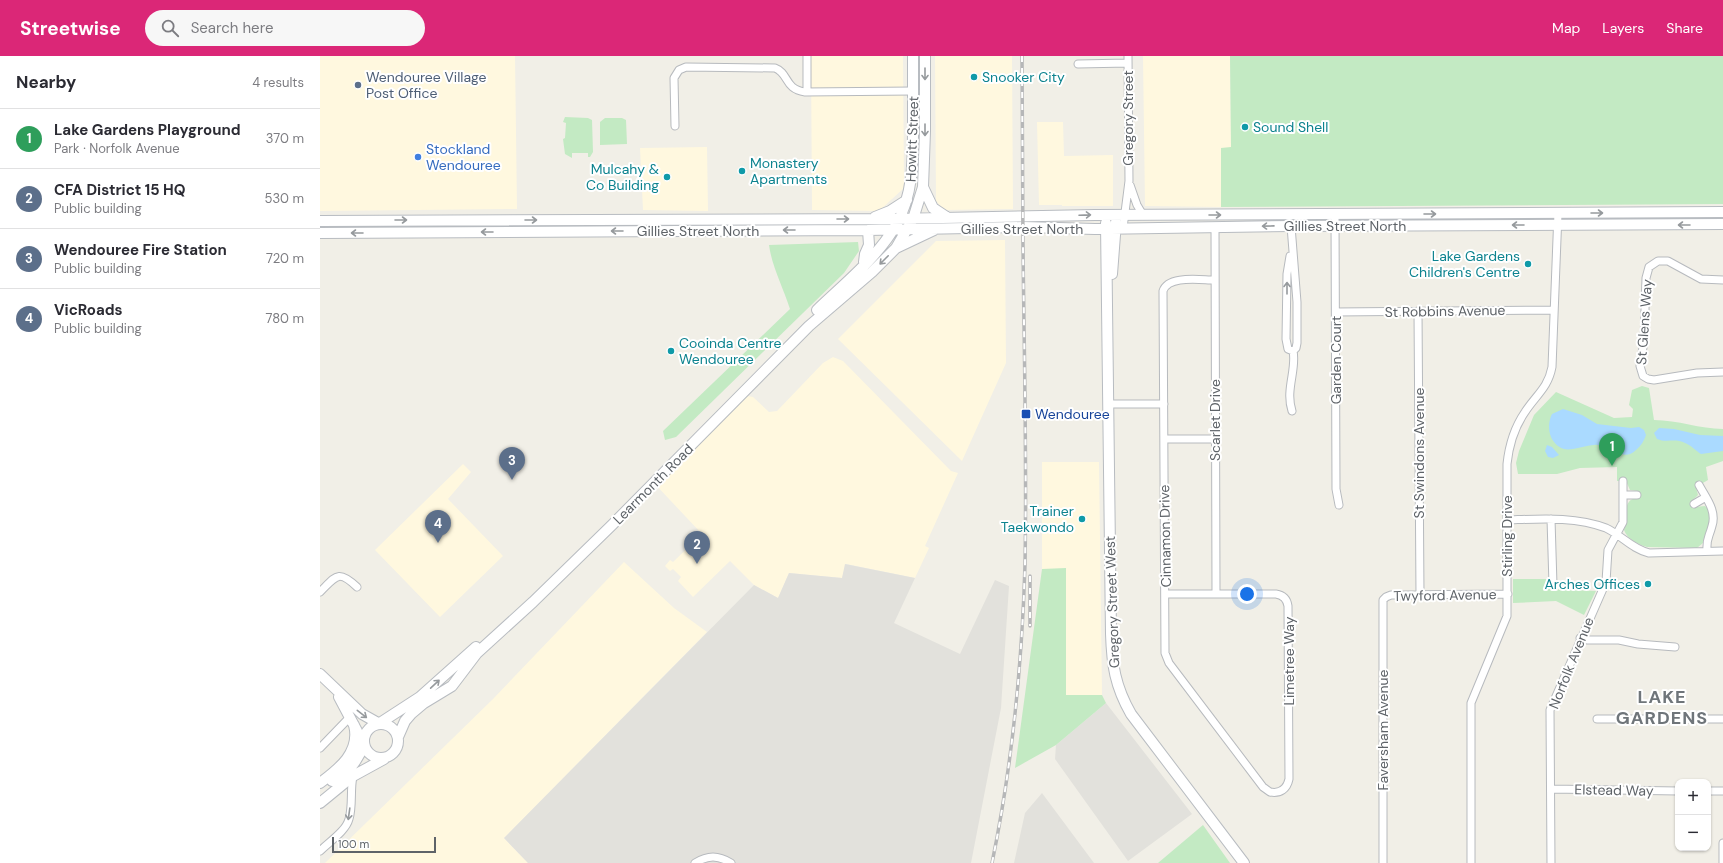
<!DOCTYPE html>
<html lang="en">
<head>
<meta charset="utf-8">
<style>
	:root { --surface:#fff; --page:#f7f7f7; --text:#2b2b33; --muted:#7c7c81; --line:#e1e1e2; --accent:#db2777 }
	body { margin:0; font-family:"DM Sans",sans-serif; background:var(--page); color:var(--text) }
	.controls { position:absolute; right:12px; bottom:12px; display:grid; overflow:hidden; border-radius:8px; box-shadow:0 1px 3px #0004 }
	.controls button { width:36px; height:36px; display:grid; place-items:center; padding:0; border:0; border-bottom:1px solid var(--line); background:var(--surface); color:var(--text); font:20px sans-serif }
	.scale { position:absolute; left:12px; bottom:10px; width:104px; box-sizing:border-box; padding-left:4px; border:2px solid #5e6368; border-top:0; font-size:11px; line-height:14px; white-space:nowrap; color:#5e6368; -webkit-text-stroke:3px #fff; paint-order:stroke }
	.you { position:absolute; left:927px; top:538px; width:14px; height:14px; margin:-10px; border:3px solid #fff; border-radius:50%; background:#1a73e8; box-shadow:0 0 0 6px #1a73e833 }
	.badge { display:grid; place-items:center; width:26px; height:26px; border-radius:50%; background:var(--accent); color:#fff; font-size:13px; font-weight:700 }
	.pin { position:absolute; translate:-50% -33px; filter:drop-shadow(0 1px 2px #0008) }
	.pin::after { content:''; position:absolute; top:21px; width:14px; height:12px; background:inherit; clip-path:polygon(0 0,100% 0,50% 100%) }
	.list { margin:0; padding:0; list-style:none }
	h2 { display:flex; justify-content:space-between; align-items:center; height:52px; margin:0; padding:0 16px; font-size:17px }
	h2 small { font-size:13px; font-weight:400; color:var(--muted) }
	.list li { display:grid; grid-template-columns:26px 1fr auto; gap:12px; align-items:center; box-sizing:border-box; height:60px; padding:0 16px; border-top:1px solid var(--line) }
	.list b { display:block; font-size:15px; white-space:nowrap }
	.list p { margin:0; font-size:13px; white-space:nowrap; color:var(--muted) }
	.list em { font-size:13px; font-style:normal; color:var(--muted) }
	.icon { flex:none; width:22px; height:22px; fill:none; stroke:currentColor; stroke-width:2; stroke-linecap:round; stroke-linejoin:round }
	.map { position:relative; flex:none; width:1403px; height:807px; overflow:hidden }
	header { display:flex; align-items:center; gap:24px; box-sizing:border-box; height:56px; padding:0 20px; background:var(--accent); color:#fff }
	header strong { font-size:19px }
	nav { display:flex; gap:22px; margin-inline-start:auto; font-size:14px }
	.search { width:280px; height:36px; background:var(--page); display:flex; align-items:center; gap:10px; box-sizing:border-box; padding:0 14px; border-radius:22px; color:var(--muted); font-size:15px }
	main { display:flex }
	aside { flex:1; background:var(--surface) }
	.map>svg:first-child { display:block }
</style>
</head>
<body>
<header>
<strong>Streetwise</strong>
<div class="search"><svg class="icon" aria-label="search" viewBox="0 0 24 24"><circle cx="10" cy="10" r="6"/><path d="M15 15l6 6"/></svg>Search here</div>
<nav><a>Map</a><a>Layers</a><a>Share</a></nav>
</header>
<main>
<aside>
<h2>Nearby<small>4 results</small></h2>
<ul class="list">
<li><span class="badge" style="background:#2e9e5b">1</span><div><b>Lake Gardens Playground</b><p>Park · Norfolk Avenue</p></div><em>370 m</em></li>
<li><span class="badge" style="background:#5c6f8a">2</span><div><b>CFA District 15 HQ</b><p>Public building</p></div><em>530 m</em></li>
<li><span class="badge" style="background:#5c6f8a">3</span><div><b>Wendouree Fire Station</b><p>Public building</p></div><em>720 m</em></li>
<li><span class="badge" style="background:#5c6f8a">4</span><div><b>VicRoads</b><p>Public building</p></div><em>780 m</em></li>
</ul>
</aside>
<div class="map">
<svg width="1403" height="807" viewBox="0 0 1403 807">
	<rect width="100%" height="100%" fill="#f1efe7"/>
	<path fill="#fff8df" d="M0,0H195L197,153L0,155Z
		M491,0H583L584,132L559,155L492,154Z
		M615,0H692L693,153L624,154L616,145Z
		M823,0H910L911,92H901V151L825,150Z
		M717,66H743L744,100L793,99V150H742V149H719Z
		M387,91L388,155L323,154L320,92Z
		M685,184L686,307L642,405L518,283L616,185Z
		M513,301L523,305L631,415L638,417L605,490L609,492L595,522L526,508L522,522L469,517L458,542L434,529L410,505L373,541L358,525L361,521L353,513L350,515L345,510L350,504L353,506L382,478L334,427L422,339L433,341L449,356L457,355L503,307Z
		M722,406H779L782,639L746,640V513H722Z
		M143,408L151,416L128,443L183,500L120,561L55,494Z
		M304,506L354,552L387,576L184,782L208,807H5L173,643Z"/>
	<path fill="#e2e1dc" d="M525,508L595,522L574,567L640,598L675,524L689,530L681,652L651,807H208L184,782L434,529L458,542L469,517L522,522Z
		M786,647L872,758L808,805L735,703L736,689Z
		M722,737L774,807H694L705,757Z"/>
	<path fill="#c3eac3" d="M910,0H1403V148L901,151V92L911,91Z
		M245,61L268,62L272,64L273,96L270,101H268V97H252V102L245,98L243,83L245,82L246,67L243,66Z
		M285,62H302L306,64L307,88L280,89V66Z
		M538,186L539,195L524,217L356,381L345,384L343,375L470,253C463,231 452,211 449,189Z
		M1322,330L1329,332L1334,364C1358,364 1380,373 1403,373V405L1386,411L1388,424L1376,431L1378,439L1372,445L1375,451L1385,450C1397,460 1384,476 1383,487L1377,492L1327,491C1319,489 1307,483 1304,474C1307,462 1302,443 1317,442V435L1310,434L1306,425H1297V411L1260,412L1237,418H1198L1196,407L1199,395L1214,359L1236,336L1294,362L1312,361L1313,353L1309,349L1312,334Z
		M746,512V639H782L786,647L736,689L695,712L722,513Z
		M1193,523H1229L1231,533L1276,535L1264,559L1236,545L1193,547Z
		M883,769L910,807H838Z"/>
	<path fill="#aadaff" d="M1243,353L1262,359L1277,368L1311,372L1319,371L1324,374L1326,379C1324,385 1321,390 1316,394C1302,408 1290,387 1274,389C1266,389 1252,395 1244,393C1229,388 1226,370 1232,358Z
		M1339,372L1354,373L1380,379L1403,380V395L1381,398C1376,395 1371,389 1365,387C1356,382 1346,387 1337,383L1334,377Z
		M1227,389L1232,391L1239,399L1233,402L1228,401L1225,395Z"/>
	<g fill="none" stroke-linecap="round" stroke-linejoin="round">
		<g stroke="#b7babe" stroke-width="9">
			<path id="minor" d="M487,0V36
				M758,8L808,7
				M355,70L354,22L359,14L366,11L455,12C469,17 464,33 485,36L593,35
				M810,129L817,149L823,159
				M1015,159L1016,433L1019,449
				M971,170L977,246V287L976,292L973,295C977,313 965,334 972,355
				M895,171L896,538
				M803,172L809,125L808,0
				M970,200L967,218L966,283L968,293L973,295
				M1403,224L1381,223L1348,205H1338L1329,211L1326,222L1324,285L1320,310L1323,320L1328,323L1334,324L1377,317L1403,316
				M1098,255L1100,539
				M1016,256L1234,254
				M789,348H844
				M844,383H895
				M1379,429C1386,442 1397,455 1392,470C1389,482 1386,482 1387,495
				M1303,439H1317
				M1374,448L1386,441
				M1231,463L1233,529
				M1187,464C1219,463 1255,460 1286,472C1301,479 1312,493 1329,497L1403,495
				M0,536C16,520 18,513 37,531
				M846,538H956C963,539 967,543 968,550L969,723C967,733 960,738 950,736L943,731L849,607L845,597L843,235C848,219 880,224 894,224
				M1260,582L1267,584H1299L1318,588L1355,591
				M1277,663H1403
				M0,692L30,661
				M1231,733L1358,735
				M1388,735H1403
				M0,795C9,786 26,775 29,763C33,750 30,734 33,720
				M375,807C388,799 398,799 411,807
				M1063,807V544L1066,541L1071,539L1188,538
				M1151,807V647L1187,560V408C1189,389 1194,372 1205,356C1216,339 1228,332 1232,311L1238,157
				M1231,807L1230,654L1286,526L1288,494L1303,466V425
				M1403,807V787"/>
		</g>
		<g stroke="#b8bcc1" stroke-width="12">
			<path id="secondary" d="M603,131L613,152L628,162
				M555,161L570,155L587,144
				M0,165L571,163L775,159L1403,156
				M786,167L791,578C792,609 795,630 811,658L924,807
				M0,177L548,174L703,171L775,173L971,170L1403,168
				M576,192L614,174
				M544,206L545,198L549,189L548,174
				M792,218L796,166
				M497,254C524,228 557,202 576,169C594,138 593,102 593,67C593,45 593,22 593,0
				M0,618L42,658L58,667
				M19,641L37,675
				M60,667L100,641L156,591
				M44 685a17 17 0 1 1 34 0a17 17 0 1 1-34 0Z
				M78,681L85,665L91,658L104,647L132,630L157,597L213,546L292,469L489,270L552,216L576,192L593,163L603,131L605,75V0
				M12,725C30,714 35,709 44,689
				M0,727C19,713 41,696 34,669
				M0,747L33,720L64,703"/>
		</g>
		<use href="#minor" stroke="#fff" stroke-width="7"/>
		<use href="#secondary" stroke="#fff" stroke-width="10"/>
		<g stroke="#b6b7b8" stroke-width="3.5">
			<path id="rail" d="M702,0L703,194
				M710,520V570
				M672,807C692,710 702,609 705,509C707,402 704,295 703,188"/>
		</g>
		<use href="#rail" stroke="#fff" stroke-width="2" stroke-dasharray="6" stroke-linecap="butt"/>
	</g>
	<defs><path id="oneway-shaft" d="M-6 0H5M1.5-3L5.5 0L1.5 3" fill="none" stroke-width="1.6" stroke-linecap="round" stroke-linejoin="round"/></defs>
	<g stroke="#969a9d">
		<use href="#oneway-shaft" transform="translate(605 18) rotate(90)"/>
		<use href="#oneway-shaft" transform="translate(605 74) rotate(90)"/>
		<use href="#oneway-shaft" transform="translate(1277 157)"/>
		<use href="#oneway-shaft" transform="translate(1110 158)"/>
		<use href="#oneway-shaft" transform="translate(765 159) rotate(-2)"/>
		<use href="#oneway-shaft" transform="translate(895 159)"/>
		<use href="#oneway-shaft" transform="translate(523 163)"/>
		<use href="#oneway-shaft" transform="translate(81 164)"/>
		<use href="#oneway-shaft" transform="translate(211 164)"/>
		<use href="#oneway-shaft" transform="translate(1198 169) rotate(180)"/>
		<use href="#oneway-shaft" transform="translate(1364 169) rotate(180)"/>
		<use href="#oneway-shaft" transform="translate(948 170) rotate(179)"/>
		<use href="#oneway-shaft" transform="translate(469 174) rotate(180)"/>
		<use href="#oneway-shaft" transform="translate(297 175) rotate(180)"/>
		<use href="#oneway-shaft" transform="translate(167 176) rotate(180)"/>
		<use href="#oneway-shaft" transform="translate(37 177) rotate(180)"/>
		<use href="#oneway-shaft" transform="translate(564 204) rotate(135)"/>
		<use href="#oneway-shaft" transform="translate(967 232) rotate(-90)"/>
		<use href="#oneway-shaft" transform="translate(115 628) rotate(-43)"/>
		<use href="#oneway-shaft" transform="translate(42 658) rotate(38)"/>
		<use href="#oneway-shaft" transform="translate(29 758) rotate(98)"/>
	</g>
	<g fill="#0f9aa8" stroke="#fff" stroke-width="1.5">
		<circle cx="654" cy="21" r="4"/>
		<circle cx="925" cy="71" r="4"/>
		<circle cx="422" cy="115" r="4"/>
		<circle cx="347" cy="121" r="4"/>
		<circle cx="1208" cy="208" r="4"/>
		<circle cx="351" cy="295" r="4"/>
		<circle cx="762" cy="463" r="4"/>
		<circle cx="1328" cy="528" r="4"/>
	</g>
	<circle fill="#5c6f8a" stroke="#fff" stroke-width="1.5" cx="38" cy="29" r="4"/>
	<circle fill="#3f7fe0" stroke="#fff" stroke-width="1.5" cx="98" cy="101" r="4"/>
	<rect fill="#1a4fb4" stroke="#fff" stroke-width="1.5" x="701" y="353" width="10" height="10" rx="2"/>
	<g text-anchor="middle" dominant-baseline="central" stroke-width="4" stroke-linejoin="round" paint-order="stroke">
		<g font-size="14" fill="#4e5e75" stroke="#fff" text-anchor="start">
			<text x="46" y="21">Wendouree Village<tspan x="46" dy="16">Post Office</tspan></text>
		</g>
		<g font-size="14" fill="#0d838f" stroke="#fff" text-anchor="start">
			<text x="662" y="21">Snooker City</text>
			<text x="933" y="71">Sound Shell</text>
			<text x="430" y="107">Monastery<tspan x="430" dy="16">Apartments</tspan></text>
			<text x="339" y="113" text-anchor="end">Mulcahy &amp;<tspan x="339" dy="16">Co Building</tspan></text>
			<text x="1200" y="200" text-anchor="end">Lake Gardens<tspan x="1200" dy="16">Children's Centre</tspan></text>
			<text x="359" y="287">Cooinda Centre<tspan x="359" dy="16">Wendouree</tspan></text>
			<text x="754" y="455" text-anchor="end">Trainer<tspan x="754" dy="16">Taekwondo</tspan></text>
			<text x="1320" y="528" text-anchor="end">Arches Offices</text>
		</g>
		<g font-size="14" fill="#5e6368" stroke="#fff">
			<text transform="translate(808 62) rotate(-90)">Gregory Street</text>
			<text transform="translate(592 83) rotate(-88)">Howitt Street</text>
			<text x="1025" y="170">Gillies Street North</text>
			<text x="702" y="173">Gillies Street North</text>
			<text x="378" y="175">Gillies Street North</text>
			<text transform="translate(1125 255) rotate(-1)">St Robbins Avenue</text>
			<text transform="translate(1324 266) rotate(-86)">St Glens Way</text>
			<text transform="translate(1016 304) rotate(-90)">Garden Court</text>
			<text transform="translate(895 364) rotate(-90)">Scarlet Drive</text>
			<text transform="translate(1099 397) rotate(-90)">St Swindons Avenue</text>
			<text transform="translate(333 428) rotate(-45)">Learmonth Road</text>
			<text transform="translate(845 480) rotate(-91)">Cinnamon Drive</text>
			<text transform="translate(1187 480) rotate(-90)">Stirling Drive</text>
			<text transform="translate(1125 539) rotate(-1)">Twyford Avenue</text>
			<text transform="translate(792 546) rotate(-92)">Gregory Street West</text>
			<text transform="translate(969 605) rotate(-90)">Limetree Way</text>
			<text transform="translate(1251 607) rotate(-68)">Norfolk Avenue</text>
			<text transform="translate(1063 674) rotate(-90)">Faversham Avenue</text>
			<text transform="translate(1294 734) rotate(1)">Elstead Way</text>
		</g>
		<g font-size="14" fill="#366cbe" stroke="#fff" text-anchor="start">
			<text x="106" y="93">Stockland<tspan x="106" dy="16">Wendouree</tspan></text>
		</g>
		<g font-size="14" fill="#164399" stroke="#fff" text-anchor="start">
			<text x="715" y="358">Wendouree</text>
		</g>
		<g font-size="18" font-weight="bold" letter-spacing="1" fill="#6f757a" stroke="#fff">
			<text x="1342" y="641">LAKE<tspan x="1342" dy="21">GARDENS</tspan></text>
		</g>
	</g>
</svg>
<div class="controls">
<button>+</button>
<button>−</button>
</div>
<div class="scale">100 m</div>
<div class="you"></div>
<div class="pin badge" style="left:1292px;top:410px;background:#2e9e5b">1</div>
<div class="pin badge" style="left:377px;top:508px;background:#5c6f8a">2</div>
<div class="pin badge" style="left:192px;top:424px;background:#5c6f8a">3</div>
<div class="pin badge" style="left:118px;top:487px;background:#5c6f8a">4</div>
</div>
</main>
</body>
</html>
